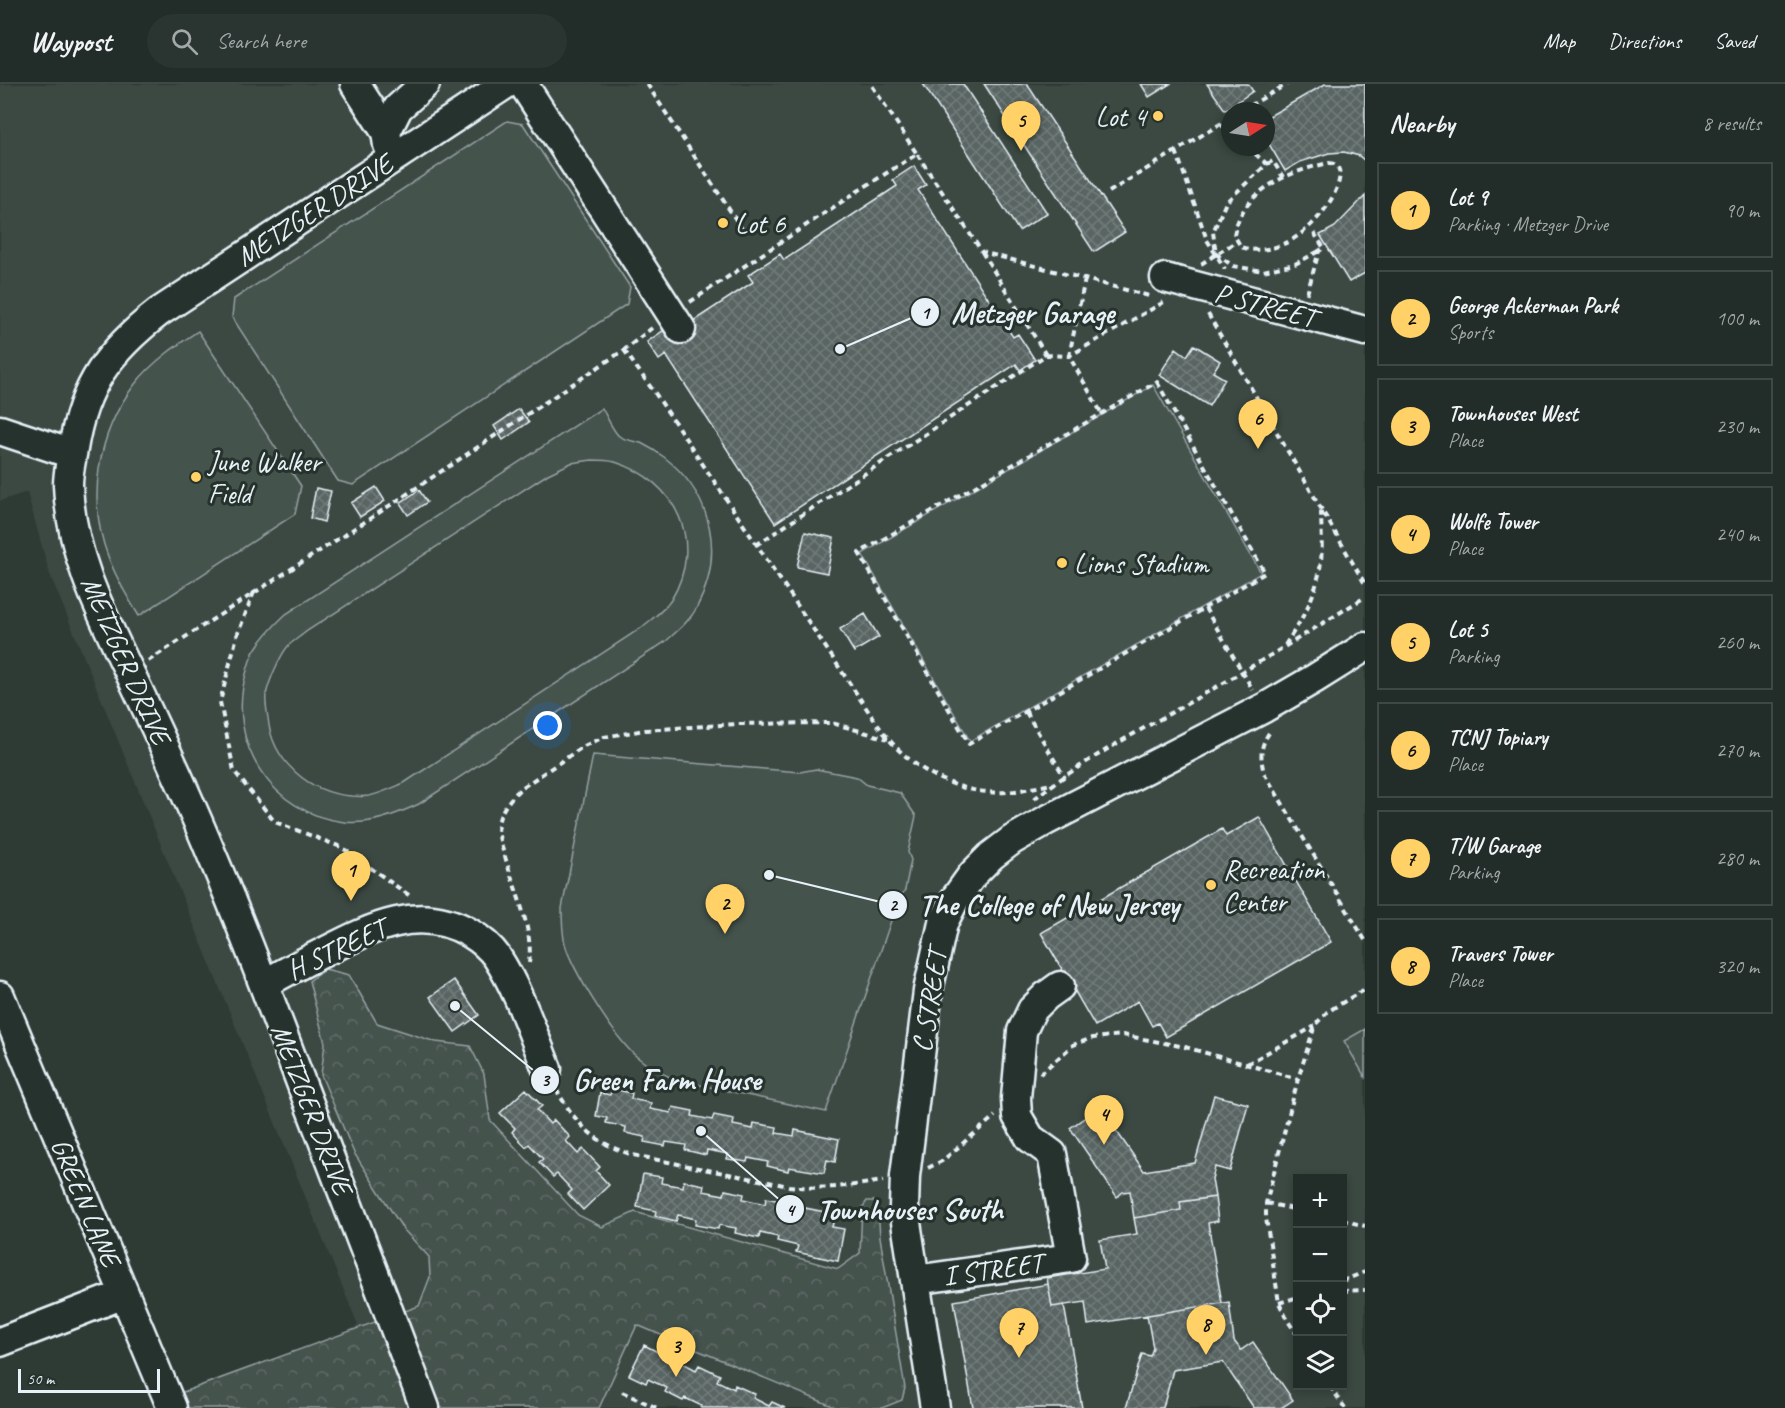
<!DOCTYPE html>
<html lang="en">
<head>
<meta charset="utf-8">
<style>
	:root { --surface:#222c28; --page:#2a3430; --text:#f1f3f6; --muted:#a2a7a8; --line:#3f4845; --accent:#ffd166 }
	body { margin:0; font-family:Caveat,sans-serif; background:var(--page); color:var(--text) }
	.controls { position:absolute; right:18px; bottom:18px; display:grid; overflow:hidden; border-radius:0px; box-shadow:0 3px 9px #0003 }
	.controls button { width:54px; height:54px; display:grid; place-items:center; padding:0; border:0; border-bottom:2px solid var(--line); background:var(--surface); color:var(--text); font:30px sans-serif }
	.compass { position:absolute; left:1221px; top:18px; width:54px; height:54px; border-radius:50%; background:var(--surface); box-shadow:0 3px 9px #0003; rotate:78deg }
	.scale { position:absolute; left:18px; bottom:15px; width:142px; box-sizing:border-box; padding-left:6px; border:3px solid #e8f1f8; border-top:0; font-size:16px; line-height:21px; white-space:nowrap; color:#e8f1f8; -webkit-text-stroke:4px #26332d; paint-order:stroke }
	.you { position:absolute; left:548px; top:642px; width:21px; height:21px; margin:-15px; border:4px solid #fff; border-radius:50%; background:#1a73e8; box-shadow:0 0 0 9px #1a73e833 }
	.badge { display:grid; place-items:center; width:39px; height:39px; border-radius:50%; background:var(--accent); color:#111; font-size:20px; font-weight:700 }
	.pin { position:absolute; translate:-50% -50px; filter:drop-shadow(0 2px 3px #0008) }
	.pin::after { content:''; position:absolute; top:32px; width:21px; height:18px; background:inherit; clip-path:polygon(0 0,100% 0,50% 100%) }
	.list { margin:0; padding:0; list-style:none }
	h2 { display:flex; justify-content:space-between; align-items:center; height:78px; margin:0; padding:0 24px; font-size:26px }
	h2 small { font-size:20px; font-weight:400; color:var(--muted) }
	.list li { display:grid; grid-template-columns:39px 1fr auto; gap:18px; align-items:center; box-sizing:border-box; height:96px; margin:0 12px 12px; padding:0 12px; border:2px solid var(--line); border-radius:0px }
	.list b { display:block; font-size:22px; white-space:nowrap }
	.list p { margin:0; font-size:20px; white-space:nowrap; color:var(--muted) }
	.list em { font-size:20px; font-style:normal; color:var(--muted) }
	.icon { flex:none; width:33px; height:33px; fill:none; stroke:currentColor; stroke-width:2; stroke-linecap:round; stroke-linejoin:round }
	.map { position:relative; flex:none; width:1365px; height:1324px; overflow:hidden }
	header { display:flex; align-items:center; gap:36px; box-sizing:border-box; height:84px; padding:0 30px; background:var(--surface); border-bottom:2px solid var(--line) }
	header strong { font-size:28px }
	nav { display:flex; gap:33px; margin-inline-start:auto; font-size:21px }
	.search { width:420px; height:54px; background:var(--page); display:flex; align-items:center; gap:15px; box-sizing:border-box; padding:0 21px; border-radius:33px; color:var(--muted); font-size:22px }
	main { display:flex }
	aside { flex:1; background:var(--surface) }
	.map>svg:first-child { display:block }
</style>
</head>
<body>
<header>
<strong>Waypost</strong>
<div class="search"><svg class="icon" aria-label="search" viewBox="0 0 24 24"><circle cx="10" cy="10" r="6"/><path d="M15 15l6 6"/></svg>Search here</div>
<nav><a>Map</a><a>Directions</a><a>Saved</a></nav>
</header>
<main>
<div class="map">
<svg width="1365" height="1324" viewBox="0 0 1365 1324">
	<defs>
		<pattern id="forest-crowns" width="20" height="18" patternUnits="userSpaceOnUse" patternTransform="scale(1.5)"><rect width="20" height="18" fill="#45524e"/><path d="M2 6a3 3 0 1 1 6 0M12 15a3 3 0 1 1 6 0" fill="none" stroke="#606b68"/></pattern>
		<pattern id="building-cross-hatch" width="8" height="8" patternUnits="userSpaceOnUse" patternTransform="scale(1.5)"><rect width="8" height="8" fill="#596563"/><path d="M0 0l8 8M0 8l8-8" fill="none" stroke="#717c7a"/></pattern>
	</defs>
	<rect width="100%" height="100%" fill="#2e3b35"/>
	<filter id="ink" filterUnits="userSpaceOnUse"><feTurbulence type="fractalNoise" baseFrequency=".0167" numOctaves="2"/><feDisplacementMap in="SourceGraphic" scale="12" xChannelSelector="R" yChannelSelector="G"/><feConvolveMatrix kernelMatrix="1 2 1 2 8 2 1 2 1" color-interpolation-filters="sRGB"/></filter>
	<g filter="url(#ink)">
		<path fill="#3b4843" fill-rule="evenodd" d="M0,0H1365V1324H220L358,1241L49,488L27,408L0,417ZM1230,27H1266V63H1230ZM1298,1094H1342V1302H1298Z"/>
		<path fill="url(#forest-crowns)" stroke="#96a2a3" stroke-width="1.5" d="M325,885L349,891L377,939L436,958L470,962L484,990L490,1036L578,1131L602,1143L635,1128L838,1185L860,1169L862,1124L867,1117H874L878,1124L880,1153L905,1304L902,1316L882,1324H837L637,1241L599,1324H168L164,1315L419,1222L430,1193L429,1173L403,1145L354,1069L321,991L325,959L309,897Z"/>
		<path fill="#45524e" stroke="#96a2a3" stroke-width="1.5" fill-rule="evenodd" d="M507,37L523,40L630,203L627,220L353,401L338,397L232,233L234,215Z
			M198,247L301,402L295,430L139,532C127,513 117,495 109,475C86,417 97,349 135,300C152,278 176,262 198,247Z
			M1153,301L1261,489L970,657L862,470Z
			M602,324C606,331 613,347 619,352C624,356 634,357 641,359C649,363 657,368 664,373C713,411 725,471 696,525C689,538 676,548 665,558L419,720C395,731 370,741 344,738C272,730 226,659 246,590C248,583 250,575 253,569C262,554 273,542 286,530ZM592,376C599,376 607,376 615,378C676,397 706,458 671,516C664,527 651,535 641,544L404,699C392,704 382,709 369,712C363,713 357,712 351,712C309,709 272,677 268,634C267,627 265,618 266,611C269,597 280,571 289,561C295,556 301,552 307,547L548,390L571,379Z
			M593,671L800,688L816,685L857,693L867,701L900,709L916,732L908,768L911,776L905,806L897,819L826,1028L677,996C662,990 649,983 637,973C616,956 572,886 565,860C562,848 562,836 562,824Z
			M1365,945V993L1344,957Z"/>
		<path fill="url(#building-cross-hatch)" stroke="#e8f1f8" stroke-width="1.5" d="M923,0H963L1047,129L1019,147Z
			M984,0H1027L1125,148L1094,168Z
			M1141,0H1170L1149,13Z
			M1207,0H1248L1253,7L1225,26Z
			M1325,0H1365V77L1359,72L1352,70L1344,68L1329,69L1300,78L1285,87L1266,55V34Z
			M914,82L926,101L918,106L1013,253L1018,250L1035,276L1020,286L1016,280L775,439L666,271L659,276L647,258L667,244L672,251L753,198L748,191L780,170L784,176L897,102L893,96Z
			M1365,112V189L1349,198L1320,151L1335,143Z
			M1194,261L1220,277L1213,288L1225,295L1209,322L1159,291L1176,264L1187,272Z
			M519,325L529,338L503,356L494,342Z
			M376,403L385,417L360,433L351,419Z
			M316,404L331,407L324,438L310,434Z
			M419,406L427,418L408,431L400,419Z
			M805,448L834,454L827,489L797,483Z
			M865,530L879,553L854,568L840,545Z
			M1259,733L1331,858L1166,953L1158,939L1152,942L1138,917L1095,942L1041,849L1222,745L1226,752Z
			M454,896L479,931L455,948L430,913Z
			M526,1005L542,1022L537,1026L550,1040L554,1036L570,1053L566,1057L578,1070L583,1065L600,1083L596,1087L609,1101L583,1126L568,1110L572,1106L557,1090L553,1093L539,1078L543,1075L529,1060L526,1063L512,1048L515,1044L500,1029Z
			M612,1005L632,1009L631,1015L651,1019L650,1025L671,1029L673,1023L693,1027L692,1032L712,1036L714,1031L734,1035L733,1041L753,1045L754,1039L777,1043L776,1049L794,1052L795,1046L839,1055L835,1078L827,1076L824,1089L789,1083L788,1087L767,1082L768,1078L748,1074L747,1078L727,1075L728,1070L707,1066L706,1071L685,1066L686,1061L666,1058L665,1062L644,1058L645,1053L625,1049L626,1043L606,1039L607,1034L596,1032L600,1009L610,1011Z
			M1214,1011L1248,1020L1230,1087L1215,1083L1212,1095L1215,1113L1180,1118L1181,1126L1134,1134L1130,1107L1123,1108L1117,1113L1070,1044L1100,1023L1144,1087L1195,1079Z
			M643,1090L662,1093L661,1099L683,1103L684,1097L704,1101L703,1107L724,1111L725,1106L744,1110L743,1115L765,1120L766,1114L785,1118L784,1123L804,1128L805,1124L835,1130L832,1143L844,1145L838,1177L796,1168L798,1162L777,1157L778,1153L760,1149L759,1154L735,1149L736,1144L719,1141L718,1145L695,1141L696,1135L678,1131L676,1137L655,1132L656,1127L637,1123Z
			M1215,1113L1218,1137L1208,1139L1222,1219L1088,1241L1085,1218L1052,1223L1047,1194L1105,1185L1100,1156L1137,1150L1134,1134L1181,1126L1180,1118Z
			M1048,1200L1052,1223L1064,1221L1082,1324H973L954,1217Z
			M1229,1218L1234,1257L1241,1266L1253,1258L1293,1316L1281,1324H1254L1223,1278L1173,1286L1163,1324H1126L1142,1270L1150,1272L1153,1264L1147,1231Z
			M644,1261L660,1269L663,1264L683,1273L681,1278L696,1286L699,1281L720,1291L717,1297L734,1305L735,1301L755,1310L753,1314L769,1322L772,1318L785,1324H701L702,1322L685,1314L683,1317L665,1308L667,1304L648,1295L646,1299L629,1291Z"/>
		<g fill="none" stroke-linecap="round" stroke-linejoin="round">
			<g stroke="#e8f1f8" stroke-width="33">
				<path id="minor" d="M355,0L386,48L388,61L398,71
					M523,0L681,245
					M386,48L398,24L425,0
					M1165,194L1365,247
					M0,346L72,370
					M264,900C284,889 304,878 324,868C371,844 419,819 470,849C480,855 490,863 497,873C519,907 532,948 547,985
					M0,912L172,1324
					M915,1196L1071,1174L1052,1070L1030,1054L1017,1032L1016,1014L1022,947L1032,926L1046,912L1060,902
					M0,1258L124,1210
					M425,1324C385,1217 344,1111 303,1004C273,925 244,846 211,769C188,713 163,659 137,604C106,538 71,476 68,401C68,389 71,377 73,365C83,301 109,267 159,228L506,0
					M935,1324L907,1145L904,1123L905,1092L928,907L943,839L955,815L973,790L991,772L1012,756L1045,737L1264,624L1314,595L1365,563"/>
			</g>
			<path stroke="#e8f1f8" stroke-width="4" stroke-dasharray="6 4.5" stroke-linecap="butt" d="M647,0L742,145
				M1241,27L1287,0
				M1220,40L1230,48
				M1247,63L1267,80L1226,118L1213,148L1216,170L1233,182L1263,187L1295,180L1319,167
				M1176,67L1207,156L1225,185
				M917,70L982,168L1149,212
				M1329,79C1365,80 1303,184 1241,163L1234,151C1242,106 1290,87 1329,79Z
				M1267,80L1273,77L1283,93
				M1109,108L1230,34
				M982,168L1046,271
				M1201,180L1237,157
				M1085,195L1069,272L1102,330
				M1307,210L1319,167L1324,164L1314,149
				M690,218L858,107L917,70L871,0
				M1208,230L1365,500
				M624,266L657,312L877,640C884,649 892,660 901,668C923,689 957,706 988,708C1009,710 1030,704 1052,700
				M1157,298L1265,489L969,660L859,469Z
				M756,461L1046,271L1069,272L1164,218
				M254,508L237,552L220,618L234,687L275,738L341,763L410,812
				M1205,524L1253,606
				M1285,561C1299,540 1312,519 1318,494C1324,472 1321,446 1321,424
				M148,577L377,430L624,266L652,244
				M1026,628L1065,694
				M1269,649C1260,662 1260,673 1264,689L1365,856
				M1034,715C1084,675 1142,646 1197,614C1254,582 1309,548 1365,513
				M529,879C534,848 515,806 506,776C502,763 496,749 499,736C502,724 511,714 520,705L584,662L604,653L645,646L737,640L832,639L888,655
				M1247,980L1315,942
				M1040,990L1073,961L1093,954L1123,951L1185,963L1298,995
				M556,1005C576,1040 594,1059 633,1071L789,1102C821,1106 851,1102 883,1097
				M928,1084L942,1077L995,1032
				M1266,1119L1298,1126
				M1342,1136L1365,1142
				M1342,1197L1365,1188
				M1342,1207L1365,1206
				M1279,1219L1298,1213
				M1298,1252L1288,1237L1279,1219L1266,1134V1119L1298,995L1315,941L1327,928L1365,905
				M1330,1302L1345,1324
				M622,1308L657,1324"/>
			<use href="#minor" stroke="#26332d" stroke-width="28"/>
		</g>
	</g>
	<g fill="#ffd166" stroke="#26332d" stroke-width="2">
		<circle cx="1158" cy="32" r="6"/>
		<circle cx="723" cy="139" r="6"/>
		<circle cx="196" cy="393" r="6"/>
		<circle cx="1062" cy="479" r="6"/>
		<circle cx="1211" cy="801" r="6"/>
	</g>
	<g text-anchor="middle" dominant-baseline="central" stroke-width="6" stroke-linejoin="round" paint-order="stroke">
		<g font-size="28" fill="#e8f1f8" stroke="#26332d" text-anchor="start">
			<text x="1146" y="32" text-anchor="end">Lot 4</text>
			<text x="735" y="139">Lot 6</text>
			<text x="208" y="377">June Walker<tspan x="208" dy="32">Field</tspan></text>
			<text x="1074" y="479">Lions Stadium</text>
			<text x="1223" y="785">Recreation<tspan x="1223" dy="32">Center</tspan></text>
		</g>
		<g font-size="28" fill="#e8f1f8" stroke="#26332d">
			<text transform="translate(314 126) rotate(-33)">METZGER DRIVE</text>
			<text transform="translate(1265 221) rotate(15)">P STREET</text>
			<text transform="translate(126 576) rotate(66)">METZGER DRIVE</text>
			<text transform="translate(336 865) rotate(-25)">H STREET</text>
			<text transform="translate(929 917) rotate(-81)">C STREET</text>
			<text transform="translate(312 1025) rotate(69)">METZGER DRIVE</text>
			<text transform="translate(86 1118) rotate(67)">GREEN LANE</text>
			<text transform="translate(993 1185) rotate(-8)">I STREET</text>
		</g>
	</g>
	<path fill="none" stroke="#e8f1f8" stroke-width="2" d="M840 265L925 228M769 791L893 821M455 922L545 996M701 1047L790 1125"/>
	<g fill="#e8f1f8" stroke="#26332d" stroke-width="2">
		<circle cx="840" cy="265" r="6"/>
		<circle cx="769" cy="791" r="6"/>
		<circle cx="455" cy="922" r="6"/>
		<circle cx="701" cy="1047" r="6"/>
		<circle cx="925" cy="228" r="15"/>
		<circle cx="893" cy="821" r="15"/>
		<circle cx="545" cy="996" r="15"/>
		<circle cx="790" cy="1125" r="15"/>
	</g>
	<g font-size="18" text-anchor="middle" font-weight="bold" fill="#111">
		<text x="925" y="235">1</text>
		<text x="893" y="827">2</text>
		<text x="545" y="1002">3</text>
		<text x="790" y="1132">4</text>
	</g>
	<g font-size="30" text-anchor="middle" font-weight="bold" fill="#e8f1f8" stroke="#26332d" stroke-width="6" stroke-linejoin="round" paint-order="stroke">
		<text x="1033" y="239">Metzger Garage</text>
		<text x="1049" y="831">The College of New Jersey</text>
		<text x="667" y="1006">Green Farm House</text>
		<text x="910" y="1136">Townhouses South</text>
	</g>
</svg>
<div class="controls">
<button>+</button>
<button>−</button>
<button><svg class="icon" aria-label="locate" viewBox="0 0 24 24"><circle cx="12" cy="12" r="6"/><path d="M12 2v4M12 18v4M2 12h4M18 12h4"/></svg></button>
<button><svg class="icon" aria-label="layers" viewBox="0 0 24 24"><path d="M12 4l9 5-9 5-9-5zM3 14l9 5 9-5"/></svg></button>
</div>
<svg class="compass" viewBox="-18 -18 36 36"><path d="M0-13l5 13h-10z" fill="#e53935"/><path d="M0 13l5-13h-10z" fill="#a2a7a8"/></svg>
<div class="scale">50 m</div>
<div class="you"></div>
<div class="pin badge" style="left:351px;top:817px">1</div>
<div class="pin badge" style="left:725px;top:850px">2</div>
<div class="pin badge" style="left:676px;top:1293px">3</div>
<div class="pin badge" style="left:1104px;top:1061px">4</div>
<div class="pin badge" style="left:1021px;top:67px">5</div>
<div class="pin badge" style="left:1258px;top:365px">6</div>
<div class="pin badge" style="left:1019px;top:1274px">7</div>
<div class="pin badge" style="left:1206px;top:1271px">8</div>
</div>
<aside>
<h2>Nearby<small>8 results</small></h2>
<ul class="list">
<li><span class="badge">1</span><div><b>Lot 9</b><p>Parking · Metzger Drive</p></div><em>90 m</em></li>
<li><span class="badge">2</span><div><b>George Ackerman Park</b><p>Sports</p></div><em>100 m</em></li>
<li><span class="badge">3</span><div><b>Townhouses West</b><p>Place</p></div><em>230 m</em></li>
<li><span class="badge">4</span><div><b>Wolfe Tower</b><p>Place</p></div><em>240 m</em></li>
<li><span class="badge">5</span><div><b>Lot 5</b><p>Parking</p></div><em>260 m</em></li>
<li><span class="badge">6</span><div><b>TCNJ Topiary</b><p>Place</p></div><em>270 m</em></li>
<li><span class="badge">7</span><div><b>T/W Garage</b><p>Parking</p></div><em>280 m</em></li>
<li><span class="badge">8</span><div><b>Travers Tower</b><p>Place</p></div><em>320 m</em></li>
</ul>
</aside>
</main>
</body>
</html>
